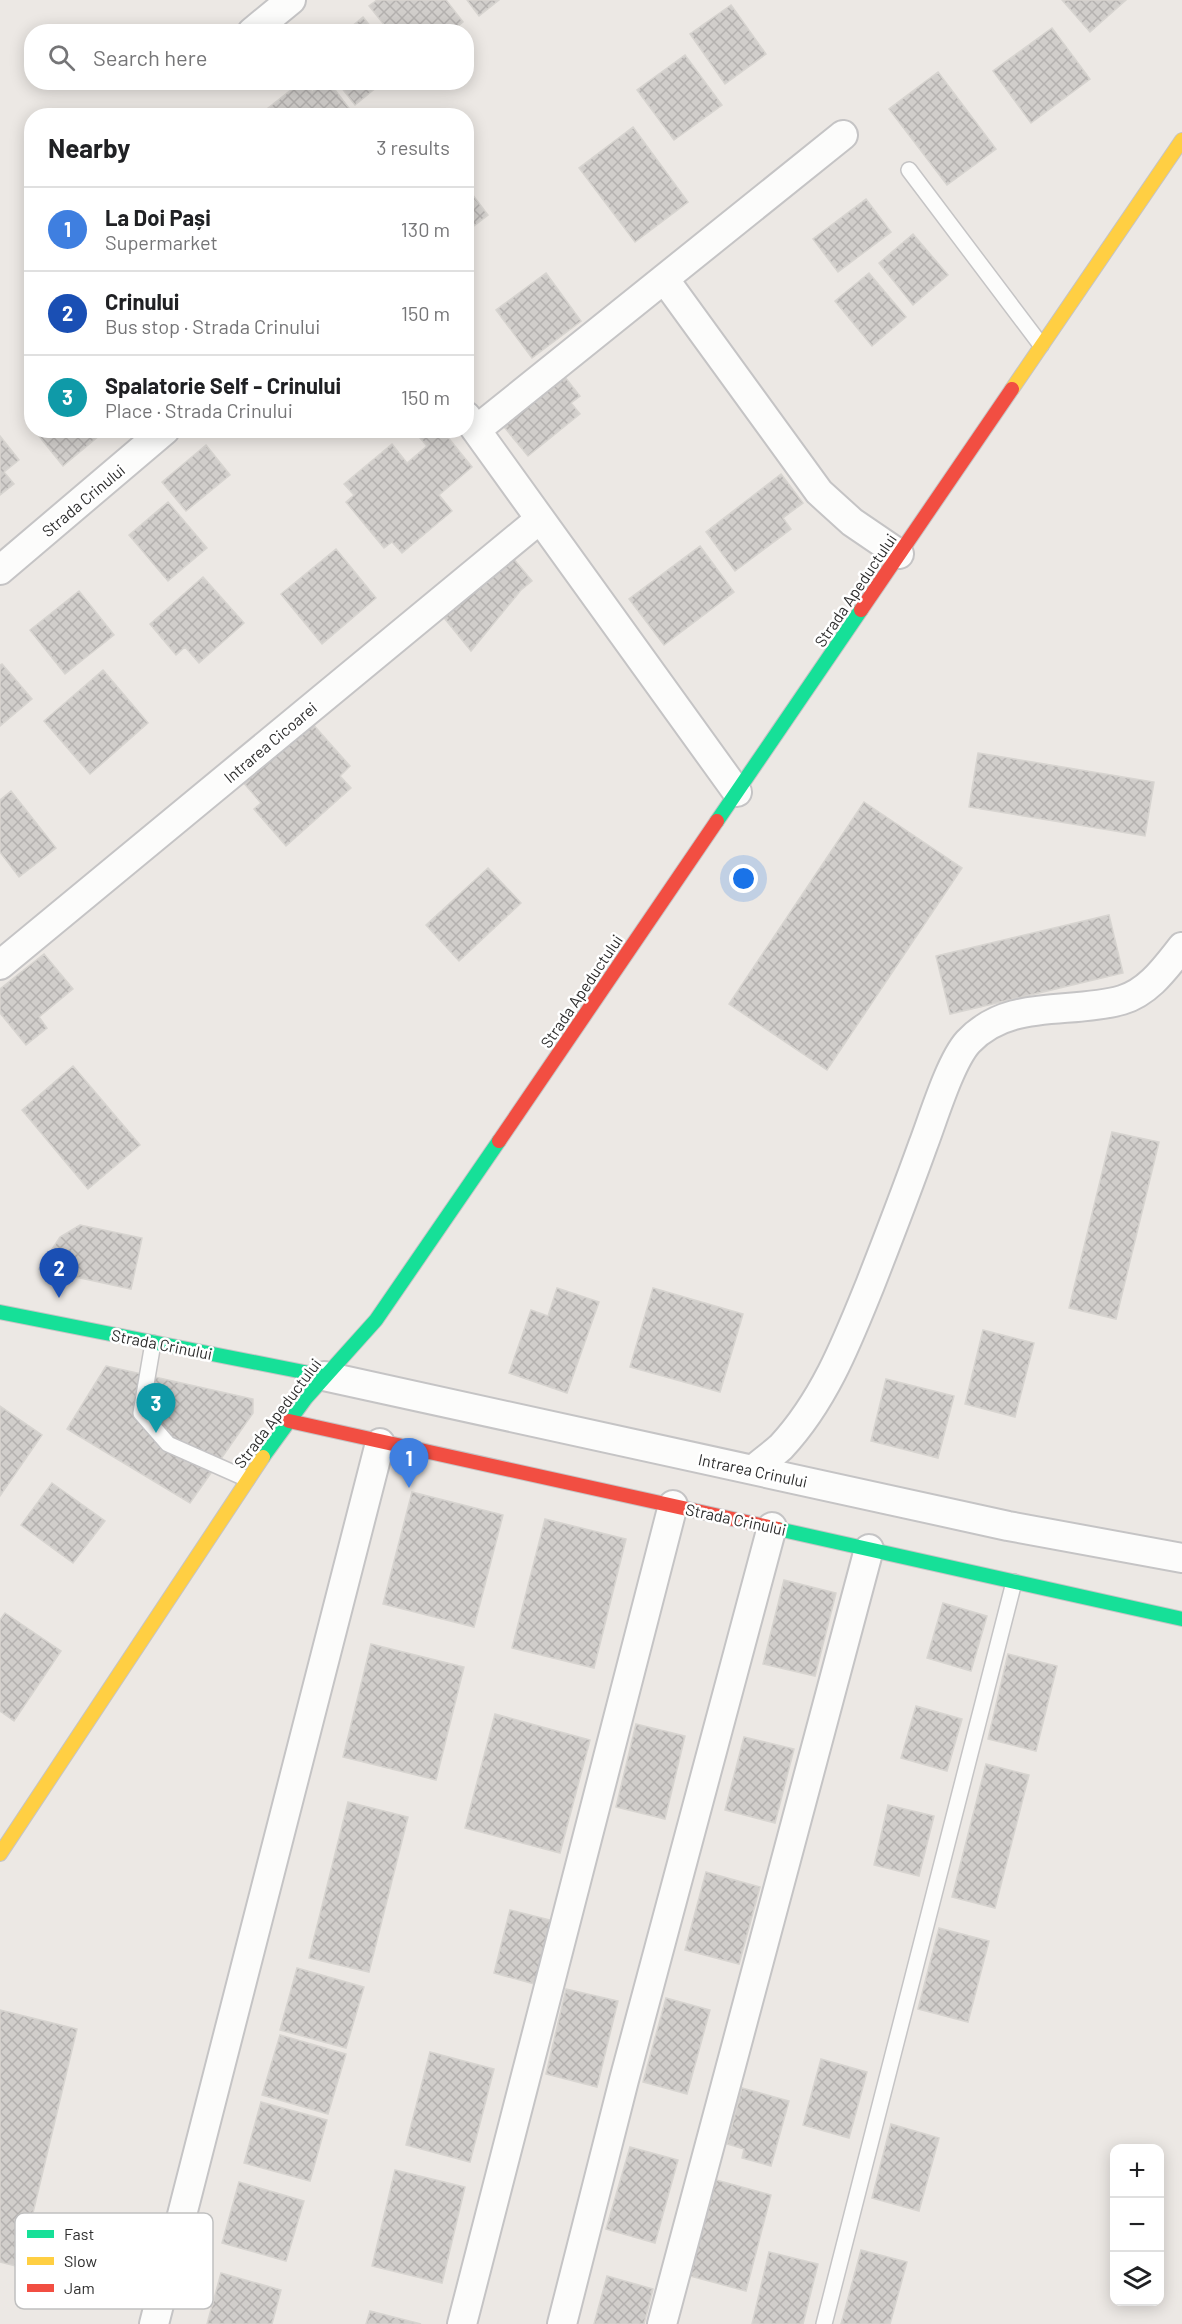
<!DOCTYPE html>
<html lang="en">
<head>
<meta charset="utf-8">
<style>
	:root { --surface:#fff; --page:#f6f6f6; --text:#202124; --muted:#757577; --line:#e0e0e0; --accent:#0b8043 }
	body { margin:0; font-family:Barlow,sans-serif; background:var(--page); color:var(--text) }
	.controls { position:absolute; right:18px; bottom:18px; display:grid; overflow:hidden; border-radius:12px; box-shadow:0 3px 15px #0003 }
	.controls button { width:54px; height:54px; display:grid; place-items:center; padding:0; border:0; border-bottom:2px solid var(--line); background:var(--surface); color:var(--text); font:30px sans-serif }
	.you { position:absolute; left:744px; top:879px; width:21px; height:21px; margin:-15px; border:4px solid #fff; border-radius:50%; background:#1a73e8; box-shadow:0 0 0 9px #1a73e833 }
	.badge { display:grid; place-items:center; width:39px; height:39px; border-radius:50%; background:var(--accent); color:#fff; font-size:20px; font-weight:700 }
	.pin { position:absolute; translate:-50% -50px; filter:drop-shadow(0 2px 3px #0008) }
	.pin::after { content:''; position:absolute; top:32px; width:21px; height:18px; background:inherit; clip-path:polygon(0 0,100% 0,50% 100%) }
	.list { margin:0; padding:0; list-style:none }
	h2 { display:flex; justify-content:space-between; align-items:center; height:78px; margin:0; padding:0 24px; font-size:26px }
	h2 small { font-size:20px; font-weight:400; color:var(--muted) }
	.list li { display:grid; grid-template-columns:39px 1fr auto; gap:18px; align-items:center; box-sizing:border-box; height:84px; padding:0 24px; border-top:2px solid var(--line) }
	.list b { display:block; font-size:22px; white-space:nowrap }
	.list p { margin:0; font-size:20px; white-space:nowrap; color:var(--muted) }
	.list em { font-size:20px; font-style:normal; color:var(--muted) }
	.icon { flex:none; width:33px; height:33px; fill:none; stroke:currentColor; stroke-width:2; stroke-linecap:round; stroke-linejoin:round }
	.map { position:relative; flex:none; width:1182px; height:2324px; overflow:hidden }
	.search { position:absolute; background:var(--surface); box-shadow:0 3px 15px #0003; left:24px; top:24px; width:450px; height:66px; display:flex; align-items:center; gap:15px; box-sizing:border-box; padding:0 21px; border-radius:24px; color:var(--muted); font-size:22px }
	.panel { position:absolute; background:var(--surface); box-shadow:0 3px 15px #0003; left:24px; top:108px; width:450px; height:330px; border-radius:24px }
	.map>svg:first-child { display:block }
</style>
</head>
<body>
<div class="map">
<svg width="1182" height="2324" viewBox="0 0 1182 2324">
	<defs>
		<pattern id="building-cross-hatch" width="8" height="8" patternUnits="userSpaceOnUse" patternTransform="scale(1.5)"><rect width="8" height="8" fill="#d1cecb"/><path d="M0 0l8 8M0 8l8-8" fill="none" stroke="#b4b1af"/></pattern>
	</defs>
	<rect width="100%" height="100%" fill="#ece8e4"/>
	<path fill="url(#building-cross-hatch)" stroke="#d7d4d0" stroke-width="1.5" d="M377,0H446L463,22L451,32H390L369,6Z
		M467,0H499L479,16Z
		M1062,0H1126L1090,32Z
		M731,5L766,54L725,84L690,34Z
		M363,17L375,32H345Z
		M1052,28L1090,79L1031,123L993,71Z
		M685,55L722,105L674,140L637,90Z
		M938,72L996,149L947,185L889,109Z
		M301,82H305L312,92L323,82H329L355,116H272L267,109Z
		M337,82H383L355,105Z
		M633,127L688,202L635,242L579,168Z
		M466,186L488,215L466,232Z
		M866,199L891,232L838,272L813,239Z
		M913,234L948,275L913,305L879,263Z
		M546,273L581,321L532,358L496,310Z
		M869,273L906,317L872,346L835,301Z
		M561,372L580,396L571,403L580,414L528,456L500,422Z
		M34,430H106L63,466Z
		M428,430H442L472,467L439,495L452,511L402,553L392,542L384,548L346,502L354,495L344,484L392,444L407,463L427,446L420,438Z
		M0,436L19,460L4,472L14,484L0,495Z
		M206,445L230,475L186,511L162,482Z
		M781,474L803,503L783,518L791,529L735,571L706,532Z
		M168,502L207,548L168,581L129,535Z
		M700,546L734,592L664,645L629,599Z
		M336,549L376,598L322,644L281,594Z
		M512,557L532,581L521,590L471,651L441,614Z
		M203,577L244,623L199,663L185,647L176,655L150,624Z
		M79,591L114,635L65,674L30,630Z
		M2,664L32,699L0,726V665Z
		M103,670L148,723L90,774L44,721Z
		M310,721L350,766L340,776L351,788L286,846L254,809L261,803L242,781Z
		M978,753L1154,782L1145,836L969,807Z
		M11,791L56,848L19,877L0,852V800Z
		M864,802L962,868L827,1070L729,1004Z
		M488,868L521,903L459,961L426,925Z
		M1109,915L1123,973L950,1014L936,956Z
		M44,954L73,989L39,1017L47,1028L26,1045L0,1013V989Z
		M73,1066L140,1145L88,1189L22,1110Z
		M1112,1132L1159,1142L1116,1319L1069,1308Z
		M80,1225L142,1238L131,1289L39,1269L60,1237Z
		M557,1288L599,1302L567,1393L509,1373L531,1310L548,1316Z
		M653,1288L743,1314L720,1392L630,1367Z
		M983,1330L1034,1343L1015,1417L965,1404Z
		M106,1366L253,1399V1413L190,1503L67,1429Z
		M886,1379L954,1396L938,1458L871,1441Z
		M0,1406L42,1435L0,1496Z
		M52,1483L105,1521L73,1563L21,1525Z
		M412,1492L503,1515L474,1627L383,1604Z
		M545,1519L626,1539L594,1668L512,1648Z
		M784,1580L836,1593L815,1676L763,1664Z
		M943,1603L987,1616L971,1671L927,1658Z
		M5,1613L61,1651L14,1721L0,1711V1620Z
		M371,1644L464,1667L436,1780L343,1757Z
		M1008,1654L1057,1666L1036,1751L988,1739Z
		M916,1706L962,1719L947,1771L901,1758Z
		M495,1714L590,1740L560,1853L465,1828Z
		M636,1724L685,1736L665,1819L616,1807Z
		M744,1737L794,1749L775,1823L725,1810Z
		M986,1764L1029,1775L995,1908L952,1897Z
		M348,1802L408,1817L369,1972L309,1958Z
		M888,1805L934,1816L919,1876L874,1865Z
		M706,1872L760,1887L739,1964L685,1950Z
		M510,1910L554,1921L538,1985L494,1973Z
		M939,1928L989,1941L968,2022L918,2009Z
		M297,1968L364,1987L346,2048L280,2030Z
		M566,1989L618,2001L597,2087L546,2074Z
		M666,1998L710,2010L687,2094L643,2082Z
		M0,2010L77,2029L20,2267L0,2262Z
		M280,2035L346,2054L328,2114L262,2095Z
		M430,2052L494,2069L470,2162L406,2145Z
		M821,2059L867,2072L849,2138L803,2125Z
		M742,2088L789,2101L771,2166L742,2158L744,2149L727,2144Z
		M261,2102L327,2120L310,2181L244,2163Z
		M891,2124L939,2138L919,2211L872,2198Z
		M630,2147L678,2160L655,2243L606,2229Z
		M395,2170L465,2187L442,2283L372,2266Z
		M716,2180L771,2195L746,2291L690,2276Z
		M239,2182L304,2201L286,2261L222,2243Z
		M861,2250L907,2262L890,2324H841Z
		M769,2252L818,2264L803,2324H752Z
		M221,2273L281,2290L272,2324H207Z
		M607,2276L653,2289L644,2324H594Z
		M370,2311L421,2324H366Z"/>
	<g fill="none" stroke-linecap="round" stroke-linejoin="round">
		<g stroke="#c5c4c5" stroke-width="18">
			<path id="lane" d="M909,170L1041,345
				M153,1343L141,1413L168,1444L247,1479
				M824,2324L1014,1582"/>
		</g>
		<g stroke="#c5c4c5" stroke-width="32">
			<path id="street" d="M252,32L291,0
				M665,280L819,492L852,522L899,554
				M466,416L737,792
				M476,430L843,135
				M0,570L165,430
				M0,965L540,519
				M324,1376L1008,1526L1182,1558
				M753,1470C762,1462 772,1455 781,1447C824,1401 847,1342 870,1285C888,1239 906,1192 923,1145C933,1119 950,1062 968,1042C1009,998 1070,1015 1122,1000C1149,992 1166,967 1182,947
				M154,2324L380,1443
				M462,2324L673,1505
				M562,2324L624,2080L772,1527
				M662,2324L869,1549"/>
		</g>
		<g stroke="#c5c4c5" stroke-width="16">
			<path id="fast" d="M717,821L861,610
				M0,1312L324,1376
				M263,1457L306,1398L376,1320L499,1141
				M778,1529L1182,1619"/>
		</g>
		<g stroke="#c5c4c5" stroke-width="16">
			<path id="slow" d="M1012,389L1182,140
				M0,1854L263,1457"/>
		</g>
		<g stroke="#c5c4c5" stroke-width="16">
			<path id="jam" d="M861,610L1012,389
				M499,1141L717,821
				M289,1421L778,1529"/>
		</g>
		<use href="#lane" stroke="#fcfcfb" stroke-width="15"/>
		<use href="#street" stroke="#fcfcfb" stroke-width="28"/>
		<use href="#fast" stroke="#16e098" stroke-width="14"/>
		<use href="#slow" stroke="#ffcf43" stroke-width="14"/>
		<use href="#jam" stroke="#f24e42" stroke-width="14"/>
	</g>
	<g text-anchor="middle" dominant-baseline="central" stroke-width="5" stroke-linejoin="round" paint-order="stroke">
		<g font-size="16" fill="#2e2e2e" stroke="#fff">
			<text transform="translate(83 500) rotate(-40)">Strada Crinului</text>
			<text transform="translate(855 590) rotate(-56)">Strada Apeductului</text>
			<text transform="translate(270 742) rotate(-40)">Intrarea Cicoarei</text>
			<text transform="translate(581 991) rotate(-56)">Strada Apeductului</text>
			<text transform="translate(162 1344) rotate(11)">Strada Crinului</text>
			<text transform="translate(277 1413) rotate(-53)">Strada Apeductului</text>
			<text transform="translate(753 1470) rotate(12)">Intrarea Crinului</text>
			<text transform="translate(736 1519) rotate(12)">Strada Crinului</text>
		</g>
	</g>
	<rect x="15" y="2213" width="198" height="96" rx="9" fill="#fff" stroke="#c0c0c0" stroke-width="1.5"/>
	<rect x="27" y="2230" width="27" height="8" fill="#16e098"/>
	<rect x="27" y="2257" width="27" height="8" fill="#ffcf43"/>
	<rect x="27" y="2284" width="27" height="8" fill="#f24e42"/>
	<g font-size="16" fill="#2e2e2e">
		<text x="64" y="2240">Fast</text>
		<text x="64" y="2267">Slow</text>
		<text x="64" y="2294">Jam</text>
	</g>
</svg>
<div class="controls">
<button>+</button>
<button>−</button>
<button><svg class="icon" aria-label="layers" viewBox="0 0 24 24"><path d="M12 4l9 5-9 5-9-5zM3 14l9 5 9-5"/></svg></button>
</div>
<div class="you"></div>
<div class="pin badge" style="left:409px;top:1488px;background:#3f7fe0">1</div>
<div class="pin badge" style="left:59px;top:1298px;background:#1a4fb4">2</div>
<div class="pin badge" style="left:156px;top:1433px;background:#0f9aa8">3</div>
<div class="search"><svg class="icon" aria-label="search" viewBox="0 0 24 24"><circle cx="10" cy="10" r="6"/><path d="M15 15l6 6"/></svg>Search here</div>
<section class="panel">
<h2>Nearby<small>3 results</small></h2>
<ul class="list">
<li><span class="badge" style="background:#3f7fe0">1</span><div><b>La Doi Pași</b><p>Supermarket</p></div><em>130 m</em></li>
<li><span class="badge" style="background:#1a4fb4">2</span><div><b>Crinului</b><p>Bus stop · Strada Crinului</p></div><em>150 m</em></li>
<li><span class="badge" style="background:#0f9aa8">3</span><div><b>Spalatorie Self - Crinului</b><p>Place · Strada Crinului</p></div><em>150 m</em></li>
</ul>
</section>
</div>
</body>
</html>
